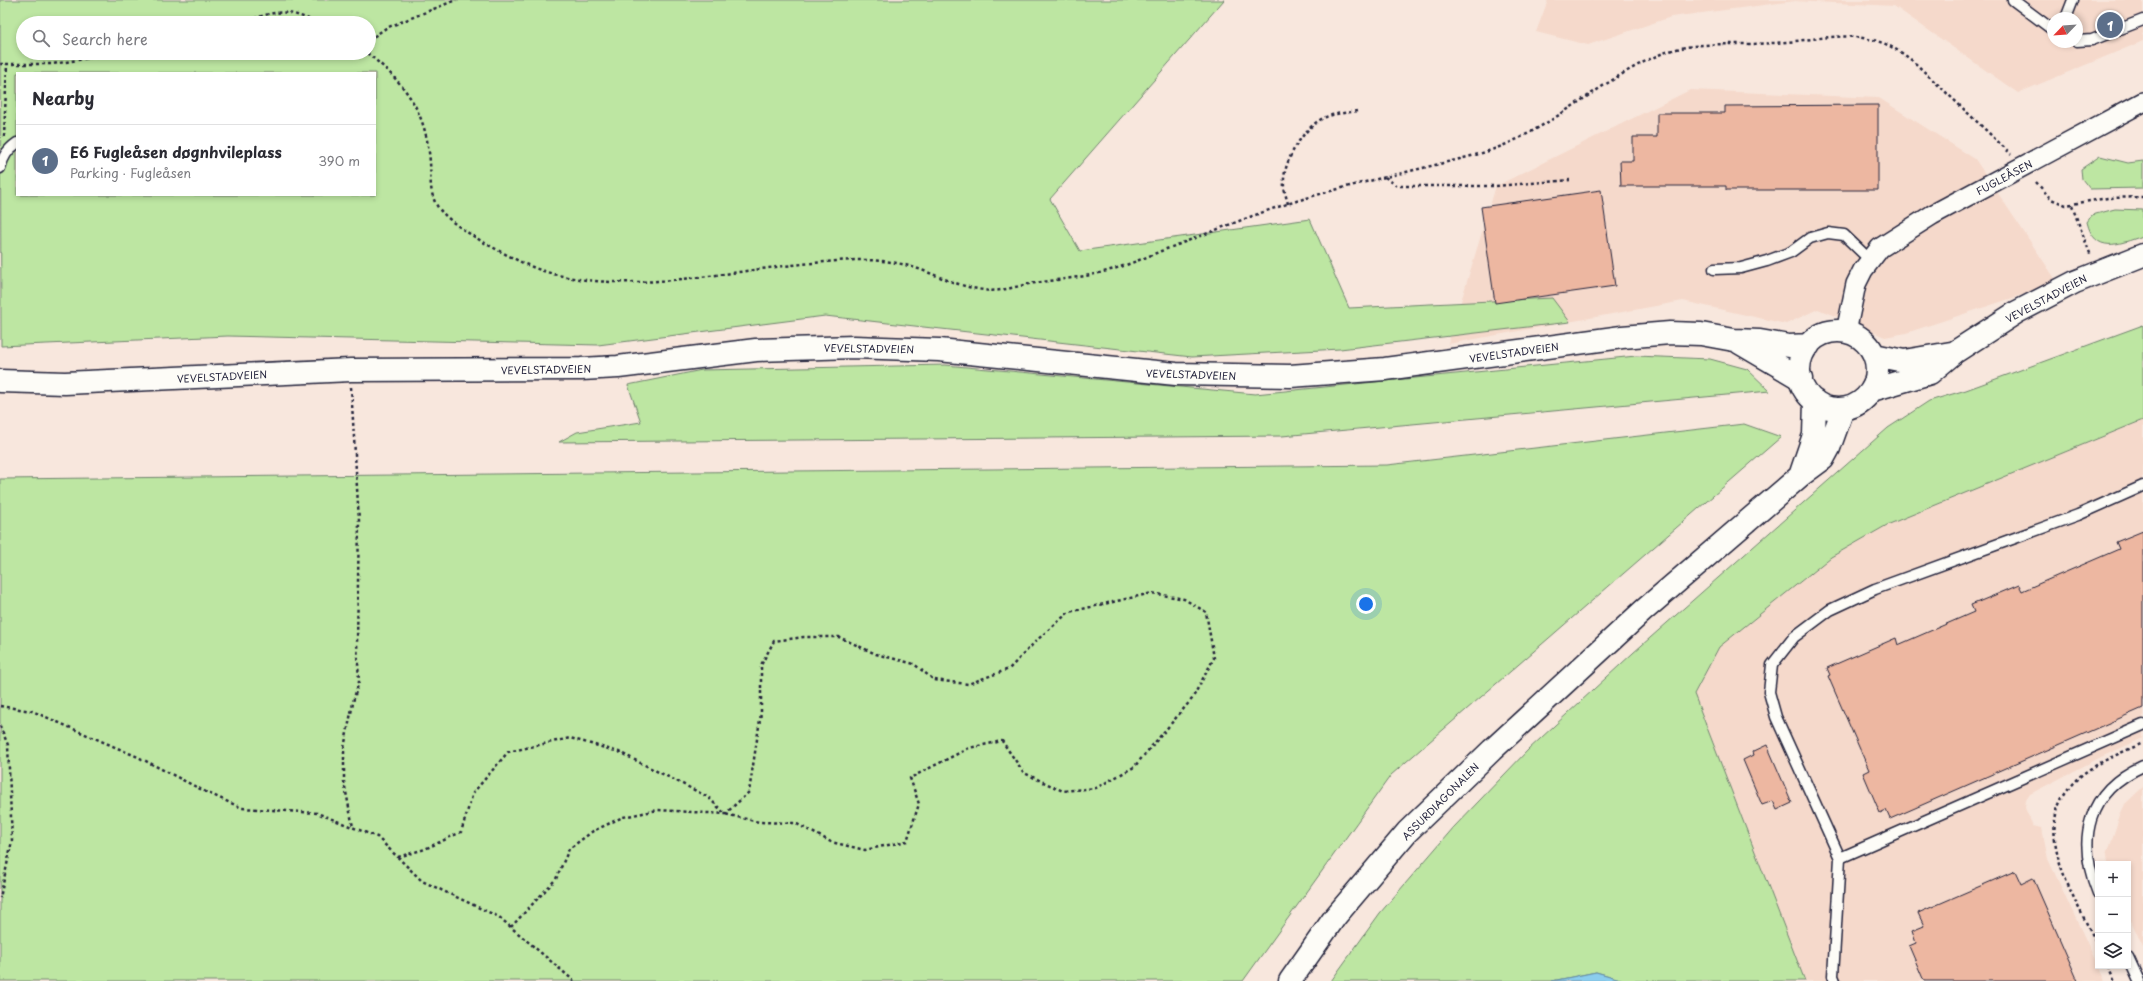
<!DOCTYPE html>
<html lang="en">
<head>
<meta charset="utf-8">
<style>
	:root { --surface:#fff; --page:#f2f2f3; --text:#2b2b33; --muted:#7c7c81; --line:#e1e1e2; --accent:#d1495b }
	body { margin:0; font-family:"Playpen Sans",sans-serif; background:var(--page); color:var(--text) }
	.controls { position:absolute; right:12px; bottom:12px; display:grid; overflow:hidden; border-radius:0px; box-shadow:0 2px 6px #0003 }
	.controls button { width:36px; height:36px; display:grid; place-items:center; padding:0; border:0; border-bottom:1px solid var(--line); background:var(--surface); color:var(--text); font:20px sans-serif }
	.compass { position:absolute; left:2047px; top:12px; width:36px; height:36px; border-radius:50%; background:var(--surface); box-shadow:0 2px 6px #0003; rotate:245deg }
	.you { position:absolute; left:1366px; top:604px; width:14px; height:14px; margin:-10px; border:3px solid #fff; border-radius:50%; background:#1a73e8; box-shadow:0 0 0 6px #1a73e833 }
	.badge { display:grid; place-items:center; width:26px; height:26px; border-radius:50%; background:var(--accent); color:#fff; font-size:13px; font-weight:700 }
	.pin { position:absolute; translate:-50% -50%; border:2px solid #fff; box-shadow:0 1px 4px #0006 }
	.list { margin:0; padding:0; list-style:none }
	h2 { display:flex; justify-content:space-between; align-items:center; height:52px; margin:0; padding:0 16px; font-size:17px }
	h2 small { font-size:13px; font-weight:400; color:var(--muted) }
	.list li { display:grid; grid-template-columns:26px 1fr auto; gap:12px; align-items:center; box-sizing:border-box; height:72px; padding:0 16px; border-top:1px solid var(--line) }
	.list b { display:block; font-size:15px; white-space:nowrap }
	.list p { margin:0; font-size:13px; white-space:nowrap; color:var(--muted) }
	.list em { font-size:13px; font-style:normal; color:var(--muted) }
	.icon { flex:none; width:22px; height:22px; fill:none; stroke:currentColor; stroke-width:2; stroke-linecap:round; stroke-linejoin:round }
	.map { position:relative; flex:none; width:2143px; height:981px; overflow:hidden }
	.search { position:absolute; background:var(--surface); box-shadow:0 2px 6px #0003; left:16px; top:16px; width:360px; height:44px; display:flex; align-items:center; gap:10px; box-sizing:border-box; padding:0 14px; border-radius:22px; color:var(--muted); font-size:15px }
	.panel { position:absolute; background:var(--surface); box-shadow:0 2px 6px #0003; left:16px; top:72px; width:360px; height:124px; border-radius:0px }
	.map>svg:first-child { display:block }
</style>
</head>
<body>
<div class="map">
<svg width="2143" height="981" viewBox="0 0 2143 981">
	<rect width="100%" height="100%" fill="#f8e7dd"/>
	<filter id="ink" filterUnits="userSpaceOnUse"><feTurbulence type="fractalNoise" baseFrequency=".025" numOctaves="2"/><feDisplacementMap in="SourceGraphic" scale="8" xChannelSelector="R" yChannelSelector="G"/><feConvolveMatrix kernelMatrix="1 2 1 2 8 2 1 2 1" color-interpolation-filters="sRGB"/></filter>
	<g filter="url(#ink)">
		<path fill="#f5d9cb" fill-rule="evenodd" d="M1548,0H2143V41L2018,93L1894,6L1795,1L1671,17L1588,45L1536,32ZM2053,18H2077V42H2053Z
			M1690,90L1879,98L1975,159L2058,283L1906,333L1885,337L1818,309L1786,324L1683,301L1448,344L1496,186Z
			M2143,420V738L2101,757L2030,794L2026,800L2025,808L2033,826L2042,828L2048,859L2105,981H1805L1694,694L1719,647L1831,557L1887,525Z
			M2143,787V947L2128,914V864H2108L2107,854L2120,815L2125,804Z"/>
		<path fill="#bde6a2" stroke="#70846e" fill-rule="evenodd" d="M0,0H1224L1050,199L1080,251L1310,219L1349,308L1552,298L1570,322L1340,349L1192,357L825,316L598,345L228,336L1,346ZM23,23H369V53H23ZM17,73H375V195H17Z
			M2100,156L2128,163L2143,161V188L2090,189L2082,179L2081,169Z
			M2115,209L2143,210V236C2119,244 2095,255 2087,222L2092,215Z
			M2143,325V420L1887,525L1831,557L1719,647L1694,694L1805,981H1627L1596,972L1552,981H1331L1380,913L1454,827L1528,750L1633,653L1888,428L1929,401L1966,390Z
			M1636,356L1710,359L1747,369L1770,391L1282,436L559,442L577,432L641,422L628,385L702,370L945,365L1255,394Z
			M1744,424L1781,437L1391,775L1243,981H0V479L1387,465Z"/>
		<path fill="#8bcded" stroke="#6189a6" d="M1596,972L1627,981H1552Z"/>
		<path fill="#edb7a1" stroke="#22223b" d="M1878,105V190H1726V186H1621L1620,161H1633V137H1657V113H1725V106Z
			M1601,190L1615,286L1495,303L1481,207Z
			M2143,531V708L1890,819L1886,810L1880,813L1863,773L1869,770L1828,676L1830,675L1827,668L1896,638L1898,645L1974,612L1971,605L2019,585L2022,591L2119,549L2116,542Z
			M1767,745L1792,803L1777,810L1773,801L1762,805L1743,760L1753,755L1752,752Z
			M2015,871L2021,884L2033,878L2078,981H1924L1909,946L1916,943L1912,931L1924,926L1918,913Z"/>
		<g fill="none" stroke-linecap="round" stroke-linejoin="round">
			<g stroke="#22223b" stroke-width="13">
				<path id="service" d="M2013,0L2053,30
					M2066,18L2073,0
					M2077,41L2092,40L2143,20
					M0,168C3,157 7,150 17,143
					M1714,269L1741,268L1767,261L1791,252L1810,238L1828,233L1844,235L1870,260
					M1840,858L2143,725
					M2098,893C2076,839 2087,791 2143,766
					M2128,957L2139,981
					M1835,981L1833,976L1840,858L1776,717L1769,692L1772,665L1794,637L1830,610L1875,589L2078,515L2143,486"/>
			</g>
			<g stroke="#22223b" stroke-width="22">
				<path id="minor" d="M1846,332L1856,284L1863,270L1880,248L1932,215L2143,102"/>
			</g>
			<g stroke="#22223b" stroke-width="25">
				<path id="secondary" d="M1799 370a39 39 0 1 1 78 0a39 39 0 1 1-78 0Z
					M1740,343L1801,379
					M1874,355L1904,361L1951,353
					M0,381L65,383L351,370L581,369L618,367L756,350L854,347L939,350L1176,374L1290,376L1385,369L1622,337L1670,333L1701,334L1734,340L1760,341L1789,346L1809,345
					M1872,390L1930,373L1955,352L2017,312L2075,282L2143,255
					M1800,476L1814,435L1815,401
					M1290,981L1335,917L1407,832L1492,750L1643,611L1800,476L1823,459L1829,448L1843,409"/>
			</g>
			<path stroke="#22223b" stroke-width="2.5" stroke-dasharray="3 3" stroke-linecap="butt" d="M243,23C275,10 286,8 317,23
				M369,40L386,28L456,0
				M367,53C406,84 426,111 430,162C431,176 429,191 436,204C447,225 499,251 521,262C606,303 724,270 814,263C844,260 879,257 909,266C934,273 958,287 984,290C1001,293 1018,285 1035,283C1055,280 1076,278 1095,274C1118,269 1140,260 1161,251C1199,237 1237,221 1275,208C1328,190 1382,178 1435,165C1455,160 1475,156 1494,149C1554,127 1602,79 1661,54C1696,40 1736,46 1773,43C1803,42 1838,32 1868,39C1886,42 1900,51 1914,62L2011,154
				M0,64H53L120,53
				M4,137L7,64
				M1385,177L1397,186H1496L1570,180
				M2036,182L2051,199L2066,205L2108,198L2143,197
				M1288,204C1286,196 1283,188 1284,179C1285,158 1306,124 1326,117C1336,113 1347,113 1357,111
				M2072,206L2091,256
				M351,387L359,521L357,643L359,682L354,698L344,748V782L353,827
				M0,706L32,711L138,757L208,793L242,808L317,813L377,837L422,881L499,917L574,981
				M0,726L8,745L12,841L0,898
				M398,857L425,849L461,832L473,793L508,752L570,738L619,752L708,797L725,814L759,822L795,823L831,842L865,850L907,841L919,804L910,778L969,748L1002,741L1024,773L1063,791L1096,788L1134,767L1192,699L1214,658L1206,612L1184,599L1152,593L1069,612L1037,640L1009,669L968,684L934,680L914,664L876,654L839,637H804L774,641L761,665V713L749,792L725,814L658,810L623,817L593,831L569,849L556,879L511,927
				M2098,946C2074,895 2022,821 2083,774C2100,761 2123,752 2143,743
				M2108,966L2115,981"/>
			<use href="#service" stroke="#fdfcf7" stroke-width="10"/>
			<use href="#minor" stroke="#fdfcf7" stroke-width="19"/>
			<use href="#secondary" stroke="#fdfcf7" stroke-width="22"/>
		</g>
	</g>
	<g text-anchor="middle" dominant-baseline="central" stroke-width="3" stroke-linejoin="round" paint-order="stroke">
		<g font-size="10" fill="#22223b" stroke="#fdfcf7">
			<text transform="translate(2004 177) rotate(-28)">FUGLEÅSEN</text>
			<text transform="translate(2046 298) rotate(-28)">VEVELSTADVEIEN</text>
			<text transform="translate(869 348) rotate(1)">VEVELSTADVEIEN</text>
			<text transform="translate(1514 352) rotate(-8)">VEVELSTADVEIEN</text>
			<text transform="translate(546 369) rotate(-1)">VEVELSTADVEIEN</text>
			<text transform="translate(1191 374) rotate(2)">VEVELSTADVEIEN</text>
			<text transform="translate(222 376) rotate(-3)">VEVELSTADVEIEN</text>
			<text transform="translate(1440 801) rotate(-45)">ASSURDIAGONALEN</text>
		</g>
	</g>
</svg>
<div class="controls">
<button>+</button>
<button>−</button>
<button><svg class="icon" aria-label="layers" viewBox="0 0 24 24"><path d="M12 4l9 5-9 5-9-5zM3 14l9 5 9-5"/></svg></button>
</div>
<svg class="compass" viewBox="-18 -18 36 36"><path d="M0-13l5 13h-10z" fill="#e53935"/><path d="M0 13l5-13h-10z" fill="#7c7c81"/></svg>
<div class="you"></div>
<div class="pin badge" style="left:2110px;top:25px;background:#5c6f8a">1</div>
<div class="search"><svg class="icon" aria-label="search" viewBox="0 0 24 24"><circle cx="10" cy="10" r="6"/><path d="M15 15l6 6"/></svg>Search here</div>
<section class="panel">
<h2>Nearby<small></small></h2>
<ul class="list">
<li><span class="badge" style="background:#5c6f8a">1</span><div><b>E6 Fugleåsen døgnhvileplass</b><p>Parking · Fugleåsen</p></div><em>390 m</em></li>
</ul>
</section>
</div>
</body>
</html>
